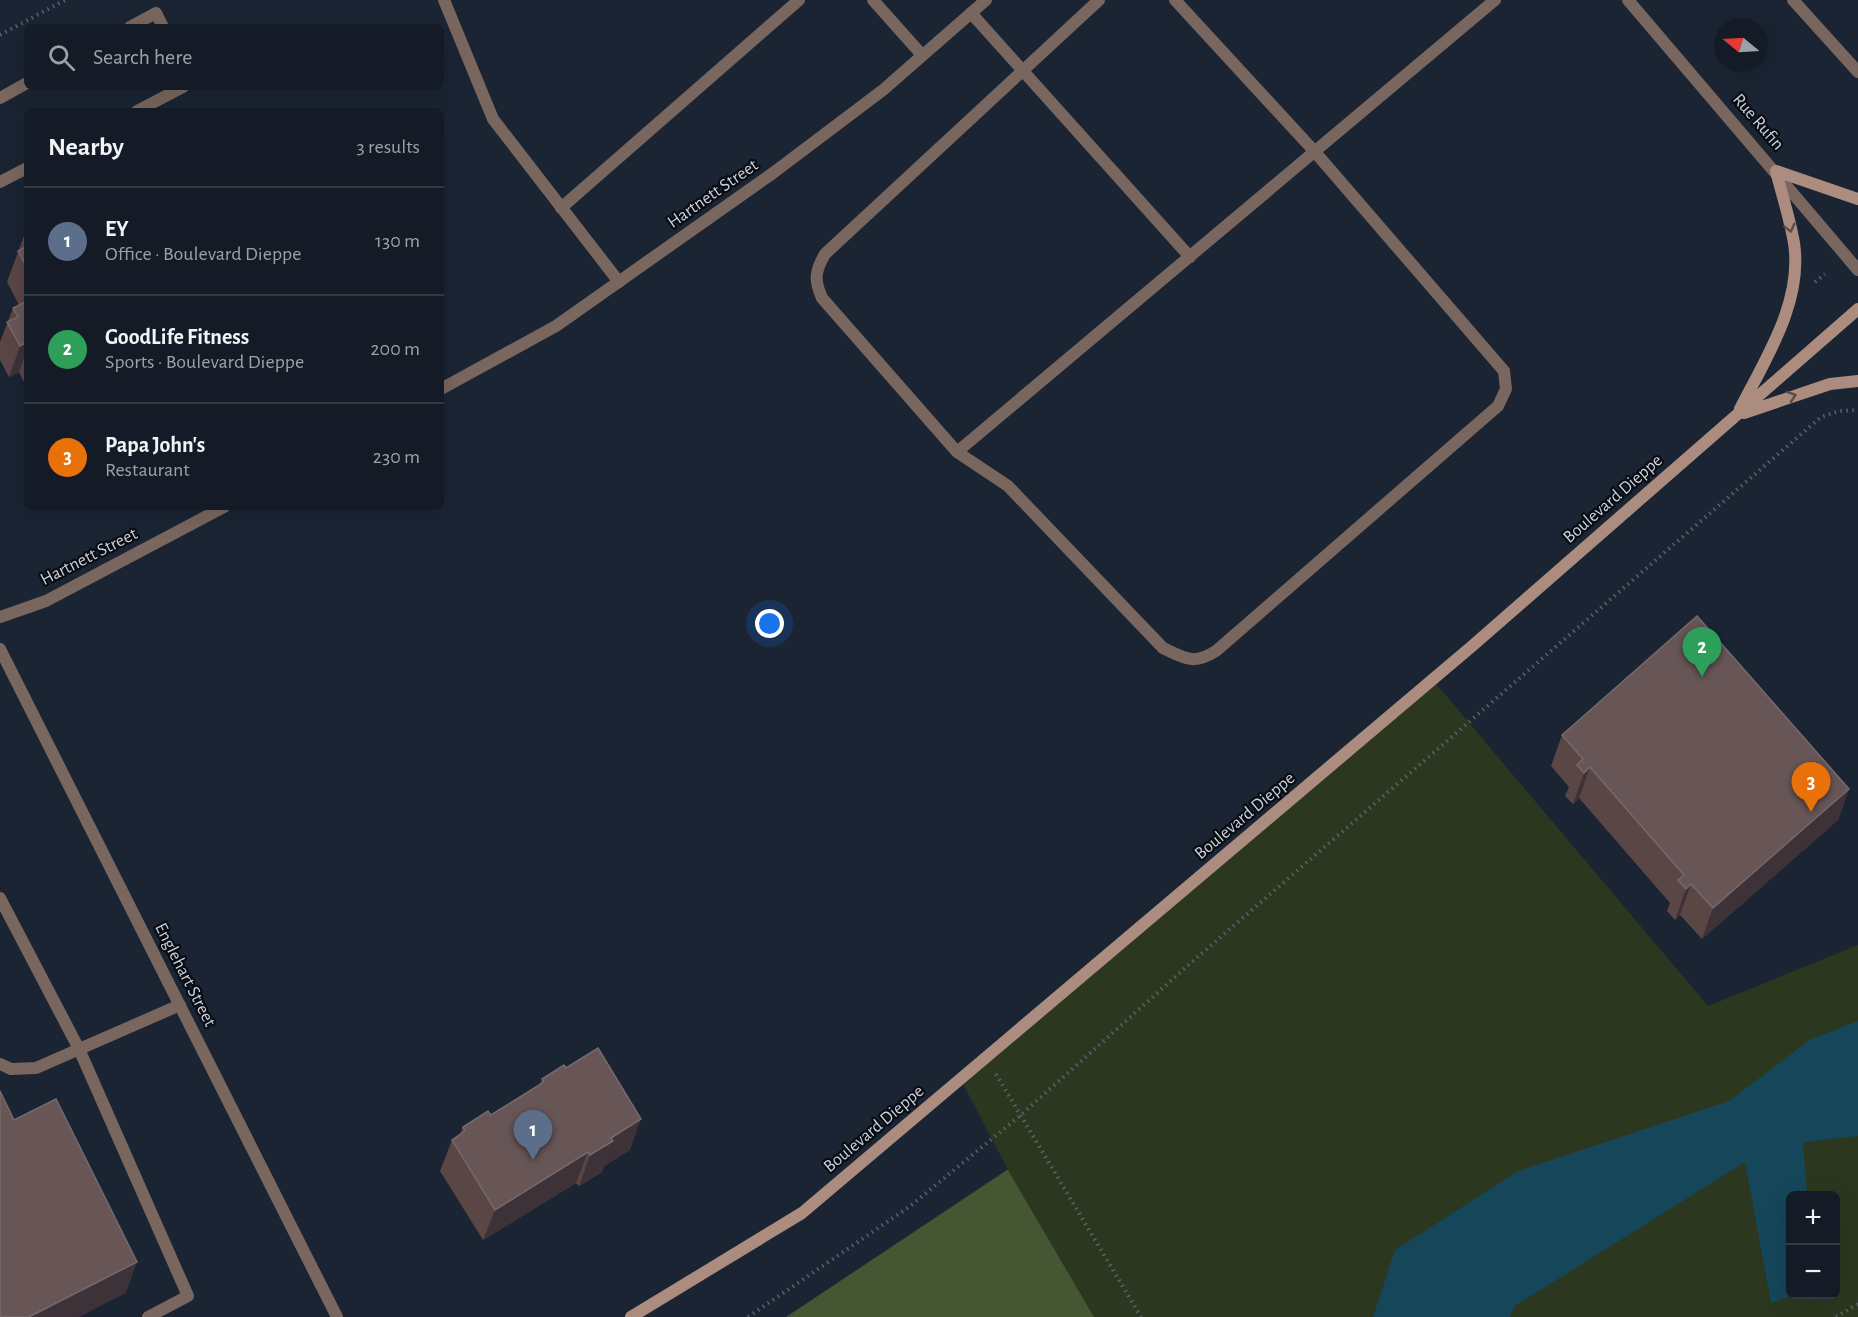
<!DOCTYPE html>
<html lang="en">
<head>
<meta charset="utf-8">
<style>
	:root { --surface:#141b26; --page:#212832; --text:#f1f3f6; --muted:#9da1a7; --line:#333943; --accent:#8c9099 }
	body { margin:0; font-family:"Alegreya Sans",sans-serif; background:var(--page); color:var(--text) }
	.controls { position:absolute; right:18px; bottom:18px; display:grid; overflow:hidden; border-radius:9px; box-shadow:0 6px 24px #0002 }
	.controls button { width:54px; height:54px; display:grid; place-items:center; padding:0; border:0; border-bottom:2px solid var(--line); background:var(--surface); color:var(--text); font:30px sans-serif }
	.compass { position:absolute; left:1714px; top:18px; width:54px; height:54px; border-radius:50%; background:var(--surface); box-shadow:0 6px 24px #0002; rotate:288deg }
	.you { position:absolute; left:770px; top:624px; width:21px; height:21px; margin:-15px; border:4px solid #fff; border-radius:50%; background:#1a73e8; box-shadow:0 0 0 9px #1a73e833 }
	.badge { display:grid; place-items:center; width:39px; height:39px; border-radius:50%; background:var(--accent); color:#fff; font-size:20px; font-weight:700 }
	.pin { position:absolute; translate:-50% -50px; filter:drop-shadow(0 2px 3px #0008) }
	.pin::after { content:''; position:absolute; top:32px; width:21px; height:18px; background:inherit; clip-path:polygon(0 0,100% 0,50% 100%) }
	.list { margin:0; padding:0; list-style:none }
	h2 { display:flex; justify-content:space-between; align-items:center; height:78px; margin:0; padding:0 24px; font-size:26px }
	h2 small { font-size:20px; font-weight:400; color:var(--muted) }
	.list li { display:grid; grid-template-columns:39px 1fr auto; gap:18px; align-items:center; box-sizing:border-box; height:108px; padding:0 24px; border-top:2px solid var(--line) }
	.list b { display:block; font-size:22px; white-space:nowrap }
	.list p { margin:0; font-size:20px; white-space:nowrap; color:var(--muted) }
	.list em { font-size:20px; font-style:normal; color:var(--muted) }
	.icon { flex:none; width:33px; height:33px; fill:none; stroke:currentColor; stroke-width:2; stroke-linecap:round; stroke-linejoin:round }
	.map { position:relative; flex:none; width:1858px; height:1317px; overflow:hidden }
	.search { position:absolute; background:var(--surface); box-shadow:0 6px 24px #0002; left:24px; top:24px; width:420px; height:66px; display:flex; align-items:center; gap:15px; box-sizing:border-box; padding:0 21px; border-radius:9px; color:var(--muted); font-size:22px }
	.panel { position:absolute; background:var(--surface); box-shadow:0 6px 24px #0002; left:24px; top:108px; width:420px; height:402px; border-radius:9px }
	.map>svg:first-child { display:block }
</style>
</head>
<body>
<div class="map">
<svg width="1858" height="1317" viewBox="0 0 1858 1317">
	<rect width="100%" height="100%" fill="#1a2433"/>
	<path fill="#2b381f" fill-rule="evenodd" d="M1433,680L1708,1006L1858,945V1317H1094L1008,1170L961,1080ZM1790,1196H1836V1294H1790Z"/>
	<path fill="#445732" d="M1008,1170L1094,1317H786L1007,1170Z"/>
	<path fill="#15465a" d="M1858,1021V1136L1803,1142L1807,1195L1790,1196V1294L1794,1295L1771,1303L1745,1162L1515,1306L1510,1317H1373L1395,1250L1518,1171L1729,1101L1811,1039Z"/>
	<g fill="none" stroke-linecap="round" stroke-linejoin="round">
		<path stroke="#58616f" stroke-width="4" stroke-dasharray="1.5 4.5" stroke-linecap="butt" d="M0,35L65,0
			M1815,282L1825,274
			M996,1074L1141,1317
			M748,1317L909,1207L1021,1115L1193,961L1821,417L1839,411L1858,410
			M1836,1317L1858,1304"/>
		<path stroke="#79665e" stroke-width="12" d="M444,0L493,119L619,282
			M873,0L922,55
			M1099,0L825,254C815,271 814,280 822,298L957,452L1008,486L1163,648C1186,659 1194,665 1216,651L1498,406L1506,389L1504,371L1315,152L1175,0
			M1793,0L1858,72
			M971,13L1190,257
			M130,27L156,13L163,27
			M0,98L27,83
			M137,111L183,87
			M0,182L27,168
			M561,208L799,0
			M957,452L1495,0
			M0,898L79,1049L188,1296L148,1317
			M0,1064L11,1069L36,1068L180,1005"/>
		<path stroke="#79665e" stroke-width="12" d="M1628,0L1858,270"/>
		<path stroke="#79665e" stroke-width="12" d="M441,389L556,326L773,173L883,90L986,0
			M0,617L46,601L224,507
			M0,649L337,1317"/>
		<path stroke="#ab8c7f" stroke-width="12" d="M1776,171L1858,199
			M1740,409C1766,358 1803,302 1794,243C1790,219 1782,195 1776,171
			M1744,413L1830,384L1858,381
			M631,1317L802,1213L1471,647L1858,309"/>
	</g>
	<path fill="#5b4646" d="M27,232V379L23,381L19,372L9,377L0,360V342L13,308L19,305L7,282L25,233Z
		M1562,735L1849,789L1838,820L1702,939L1680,915L1675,920L1667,911L1670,903L1579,798L1573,804L1565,796L1569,787L1551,766Z
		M542,1079L630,1150L604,1166L602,1172L579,1186L576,1183L483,1240L440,1171L452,1140L460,1134L463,1127L491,1115L539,1086Z"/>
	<path fill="#3c3238" d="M27,342V349L19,372L9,377L20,346Z
		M27,371V379L23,381Z
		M1590,767L1579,798L1573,804L1584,773Z
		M1849,789L1838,820L1702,939L1713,908Z
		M1691,884L1680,915L1675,920L1686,889Z
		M641,1119L630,1150L604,1166L602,1172L579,1186L590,1155L611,1138Z
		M588,1152L576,1183L483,1240L495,1210Z
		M137,1262L126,1293L79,1317H29Z"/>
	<path fill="#685657" stroke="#77696c" stroke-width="1.5" d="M27,246V268L18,251Z
		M27,301V342L20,346L7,322L18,317L13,308Z
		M1697,616L1849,789L1713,908L1691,884L1686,889L1678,880L1684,875L1590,767L1584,773L1577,765L1583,759L1562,735Z
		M598,1048L641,1119L611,1138L613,1141L590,1155L588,1152L495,1210L452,1140L465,1131L463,1127L488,1111L491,1115L544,1082L542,1079L564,1065L566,1068Z
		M0,1091L14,1120L56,1099L137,1262L29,1317H0Z"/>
	<defs><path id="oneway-chevron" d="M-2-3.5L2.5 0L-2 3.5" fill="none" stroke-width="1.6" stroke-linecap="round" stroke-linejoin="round" transform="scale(1.5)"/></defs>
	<g stroke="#5a4c49">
		<use href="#oneway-chevron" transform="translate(1790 228) rotate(76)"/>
		<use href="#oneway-chevron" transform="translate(1792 396) rotate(-19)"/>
	</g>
	<g text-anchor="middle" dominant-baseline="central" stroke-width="4.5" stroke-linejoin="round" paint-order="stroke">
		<g font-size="18" fill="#ccd2dd" stroke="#090d13">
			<text transform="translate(1758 122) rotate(49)">Rue Rufin</text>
			<text transform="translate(713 194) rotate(-35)">Hartnett Street</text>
			<text transform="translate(1613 499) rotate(-41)">Boulevard Dieppe</text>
			<text transform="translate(89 557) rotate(-27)">Hartnett Street</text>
			<text transform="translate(1245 816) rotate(-40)">Boulevard Dieppe</text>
			<text transform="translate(185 975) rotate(63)">Englehart Street</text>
			<text transform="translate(874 1129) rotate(-40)">Boulevard Dieppe</text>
		</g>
	</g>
</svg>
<div class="controls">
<button>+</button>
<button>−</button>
</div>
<svg class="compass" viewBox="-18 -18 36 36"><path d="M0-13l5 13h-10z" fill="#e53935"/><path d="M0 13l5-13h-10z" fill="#9da1a7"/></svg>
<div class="you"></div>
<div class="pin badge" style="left:533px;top:1160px;background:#5c6f8a">1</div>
<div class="pin badge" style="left:1702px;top:677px;background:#2e9e5b">2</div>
<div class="pin badge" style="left:1811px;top:812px;background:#e8710a">3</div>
<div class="search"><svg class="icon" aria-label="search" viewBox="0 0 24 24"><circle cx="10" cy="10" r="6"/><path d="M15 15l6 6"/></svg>Search here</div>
<section class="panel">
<h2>Nearby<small>3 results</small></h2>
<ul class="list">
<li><span class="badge" style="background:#5c6f8a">1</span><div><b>EY</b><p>Office · Boulevard Dieppe</p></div><em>130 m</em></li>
<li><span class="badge" style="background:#2e9e5b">2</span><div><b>GoodLife Fitness</b><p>Sports · Boulevard Dieppe</p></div><em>200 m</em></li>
<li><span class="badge" style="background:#e8710a">3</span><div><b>Papa John's</b><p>Restaurant</p></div><em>230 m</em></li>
</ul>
</section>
</div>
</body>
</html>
